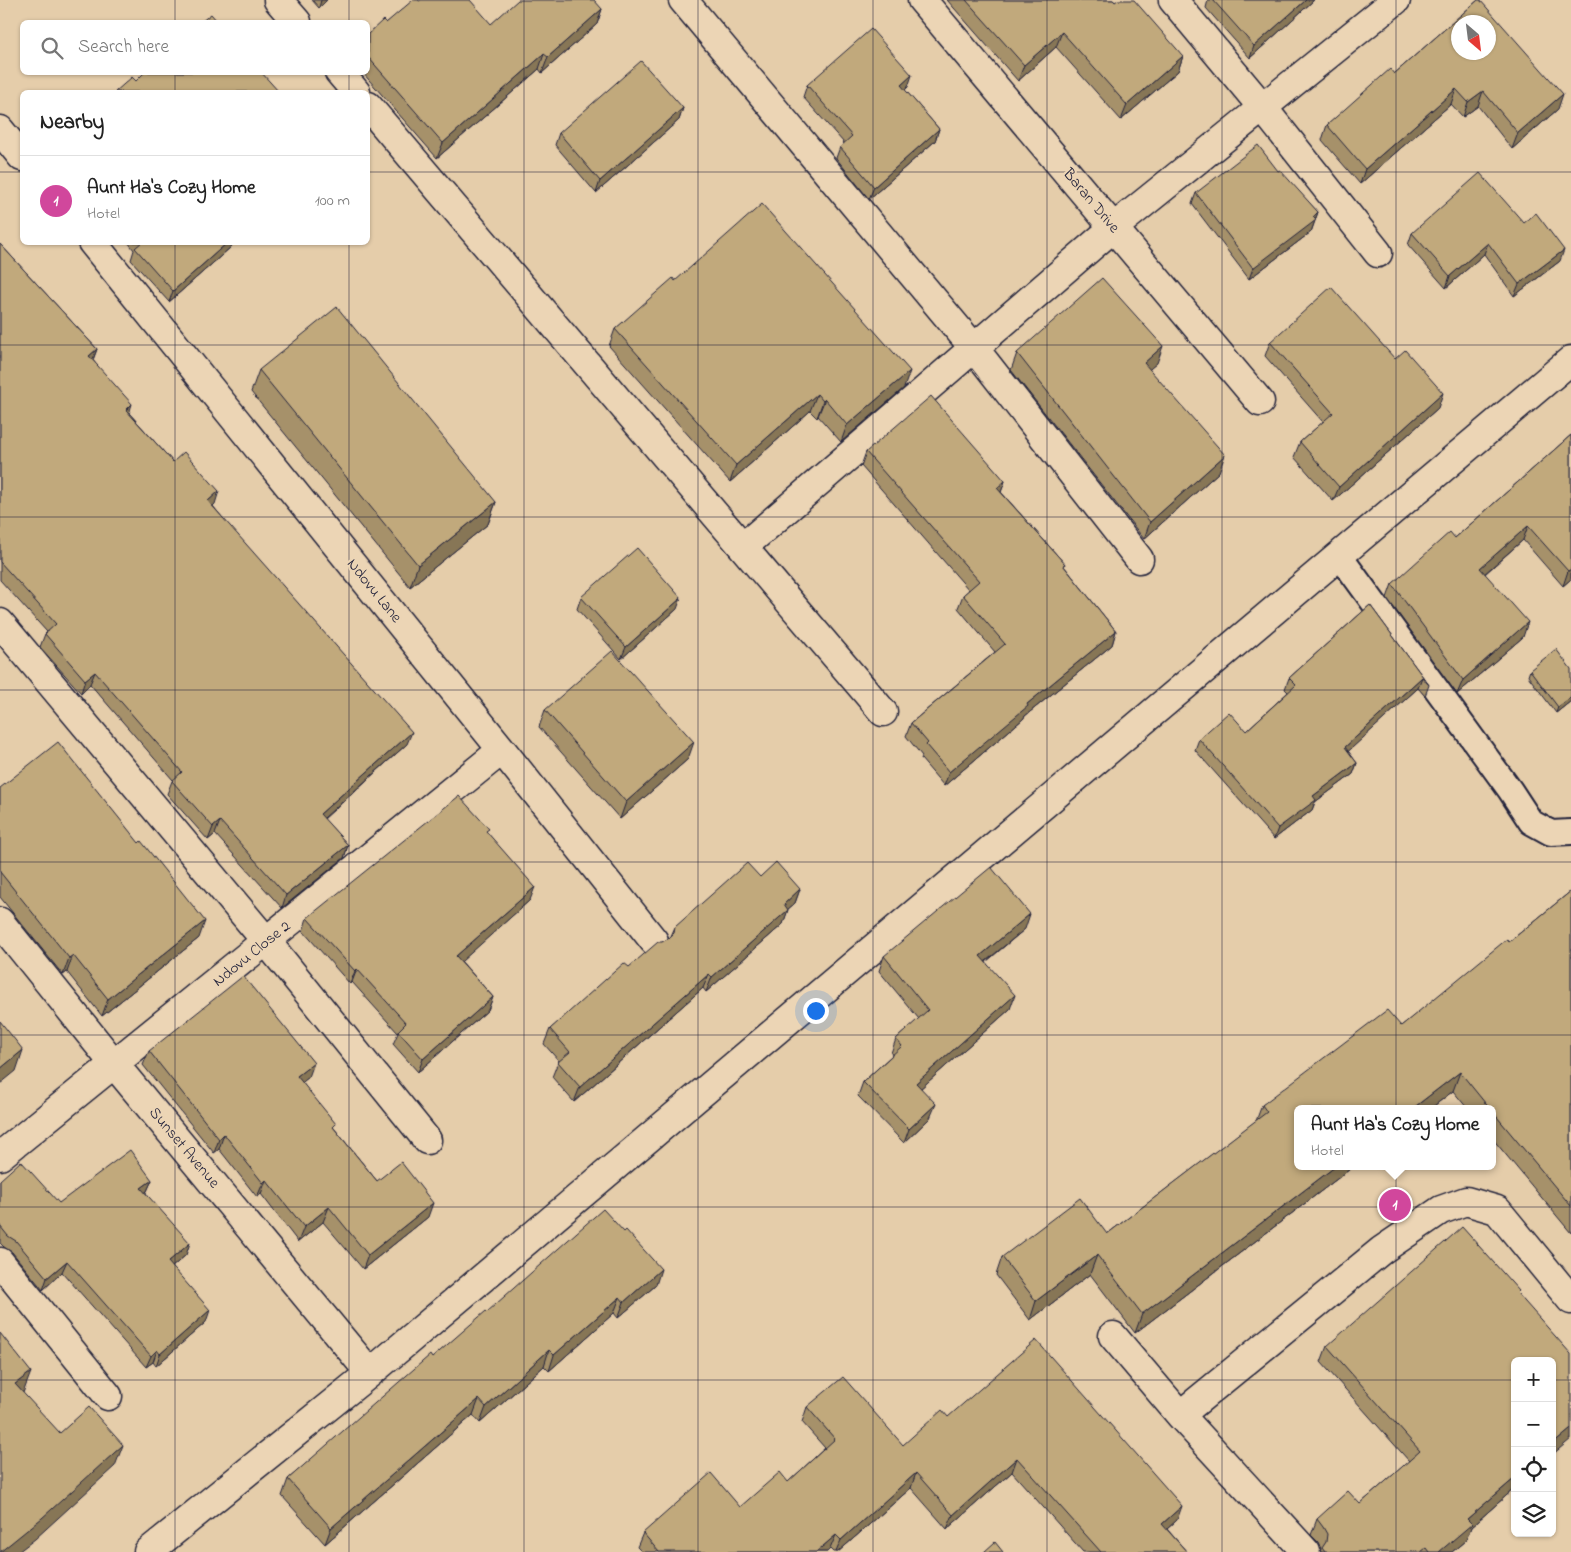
<!DOCTYPE html>
<html lang="en">
<head>
<meta charset="utf-8">
<style>
	:root { --surface:#fff; --page:#f2f2f2; --text:#222; --muted:#767676; --line:#e0e0e0; --accent:#b45309 }
	body { margin:0; font-family:"Indie Flower",sans-serif; background:var(--page); color:var(--text) }
	.controls { position:absolute; right:15px; bottom:15px; display:grid; overflow:hidden; border-radius:8px; box-shadow:0 1px 4px #0004 }
	.controls button { width:45px; height:45px; display:grid; place-items:center; padding:0; border:0; border-bottom:1px solid var(--line); background:var(--surface); color:var(--text); font:25px sans-serif }
	.compass { position:absolute; left:1451px; top:15px; width:45px; height:45px; border-radius:50%; background:var(--surface); box-shadow:0 1px 4px #0004; rotate:152deg }
	.you { position:absolute; left:815px; top:1010px; width:18px; height:18px; margin:-12px; border:4px solid #fff; border-radius:50%; background:#1a73e8; box-shadow:0 0 0 8px #1a73e833 }
	.badge { display:grid; place-items:center; width:32px; height:32px; border-radius:50%; background:var(--accent); color:#fff; font-size:16px; font-weight:700 }
	.pin { position:absolute; translate:-50% -50%; border:2px solid #fff; box-shadow:0 1px 5px #0006 }
	.popup { position:absolute; left:1294px; top:1105px; width:202px; height:65px; box-sizing:border-box; display:grid; place-content:center; border-radius:8px; background:var(--surface); filter:drop-shadow(0 1px 4px #0005); font-size:16px; white-space:nowrap; color:var(--muted) }
	.popup b { font-size:19px; color:var(--text) }
	.popup::after { content:''; position:absolute; left:50%; top:100%; margin-left:-10px; border:10px solid transparent; border-top-color:var(--surface) }
	.list { margin:0; padding:0; list-style:none }
	h2 { display:flex; justify-content:space-between; align-items:center; height:65px; margin:0; padding:0 20px; font-size:21px }
	h2 small { font-size:16px; font-weight:400; color:var(--muted) }
	.list li { display:grid; grid-template-columns:32px 1fr auto; gap:15px; align-items:center; box-sizing:border-box; height:90px; padding:0 20px; border-top:1px solid var(--line) }
	.list b { display:block; font-size:19px; white-space:nowrap }
	.list p { margin:0; font-size:16px; white-space:nowrap; color:var(--muted) }
	.list em { font-size:16px; font-style:normal; color:var(--muted) }
	.icon { flex:none; width:28px; height:28px; fill:none; stroke:currentColor; stroke-width:2; stroke-linecap:round; stroke-linejoin:round }
	.map { position:relative; flex:none; width:1571px; height:1552px; overflow:hidden }
	.search { position:absolute; background:var(--surface); box-shadow:0 1px 4px #0004; left:20px; top:20px; width:350px; height:55px; display:flex; align-items:center; gap:12px; box-sizing:border-box; padding:0 18px; border-radius:8px; color:var(--muted); font-size:19px }
	.panel { position:absolute; background:var(--surface); box-shadow:0 1px 4px #0004; left:20px; top:90px; width:350px; height:155px; border-radius:8px }
	.map>svg:first-child { display:block }
</style>
</head>
<body>
<div class="map">
<svg width="1571" height="1552" viewBox="0 0 1571 1552">
	<rect width="100%" height="100%" fill="#e5cdaa"/>
	<filter id="ink" filterUnits="userSpaceOnUse"><feTurbulence type="fractalNoise" baseFrequency=".02" numOctaves="2"/><feDisplacementMap in="SourceGraphic" scale="10" xChannelSelector="R" yChannelSelector="G"/><feConvolveMatrix kernelMatrix="1 2 1 2 8 2 1 2 1" color-interpolation-filters="sRGB"/></filter>
	<g filter="url(#ink)">
		<g fill="none" stroke-linecap="round" stroke-linejoin="round">
			<g stroke="#22223b" stroke-width="28">
				<path id="service" d="M1339,555L1510,790L1531,822L1551,833L1571,832"/>
			</g>
			<g stroke="#22223b" stroke-width="31">
				<path id="minor" d="M278,0L297,22
					M683,0L974,348L1139,559
					M922,0L1260,402
					M1173,0L1263,108L1378,253
					M339,72L356,92
					M368,106L883,712
					M0,130L22,157
					M92,242L502,750L654,941
					M743,547L1113,228L1396,0
					M0,623L267,942L427,1140
					M0,922L115,1065L370,1373
					M0,1156L502,750
					M0,1262L108,1396
					M1113,1336L1180,1415L1306,1552
					M1180,1415L1382,1250L1441,1210L1466,1201L1497,1210L1571,1300
					M148,1552L370,1373L1571,360"/>
			</g>
			<use href="#service" stroke="#ecd5b5" stroke-width="24"/>
			<use href="#minor" stroke="#ecd5b5" stroke-width="28"/>
		</g>
		<path fill="#a6916b" stroke="#22223b" d="M312,0H327L319,8Z
			M947,0H1113L1183,56L1178,71L1121,120L1056,47L1018,81Z
			M1208,0H1314L1250,58L1206,8Z
			M1478,0L1558,109L1512,149L1478,106L1463,117L1451,104L1360,184L1322,140L1327,125L1394,74Z
			M419,1L491,24L602,9L597,24L542,73L539,69L437,158L362,72H368V34L386,23Z
			M807,85L908,87L905,90L939,129L935,141L869,199L836,158L840,147L844,143L803,97Z
			M683,108L679,120L596,193L555,145L559,133Z
			M1278,171L1318,212L1311,232L1249,279L1192,204L1196,193Z
			M1524,223L1560,261L1514,296L1484,254L1446,288L1408,245L1412,233Z
			M128,242H233L231,247L169,302L131,260L134,250Z
			M0,244L97,349L93,360L129,413L173,462L215,504L213,506L407,744L324,819L348,845L344,858L282,908L215,834L208,840L167,794L172,781L173,780L90,684L81,693L40,647L45,634L47,632L0,580Z
			M675,281L904,388L841,442L818,416L817,418L810,411L730,482L609,346L615,329Z
			M1270,342L1438,408L1333,501L1294,457L1300,442L1323,422L1265,356Z
			M1017,353L1157,363L1149,369L1219,472L1144,539L1011,370Z
			M259,370L496,502L488,524L410,587L251,392Z
			M1571,435V579L1563,586L1523,540L1485,574L1523,637L1457,694L1387,598L1392,584L1455,538Z
			M866,452L1005,481L1001,492L1065,564L1064,566L1116,631L1112,645L1025,716L1023,719L944,786L921,759L922,756L906,736L911,723L995,652L958,608L963,595L969,590L861,466Z
			M581,597L677,609L621,659L577,609Z
			M1370,605L1429,685L1425,696L1418,688L1348,751L1357,763L1353,774L1315,802L1312,810L1274,839L1195,750L1199,739L1246,731L1288,692L1285,689L1289,678Z
			M1530,670L1571,701L1556,713L1528,676Z
			M545,710L688,759L620,819L539,727Z
			M0,788L199,938L102,1016L67,972L63,975L0,897Z
			M488,833L530,900L461,961L493,997L488,1010L418,1072L393,1044L398,1033L352,982L350,984L303,931L307,918Z
			M760,877L800,889L795,903L788,909L783,924L706,992L703,988L574,1102L552,1077L558,1062L559,1061L544,1044L550,1029L662,942L669,938L671,936L675,927Z
			M1571,891V1233L1492,1138V1109H1468L1453,1091L1430,1109H1298V1166H1354L1135,1333L1090,1274L1030,1320L996,1275L1002,1257L1107,1234L1256,1121L1262,1105L1401,1026L1509,942Z
			M1025,929L986,962L1010,1009L921,1088L930,1118L904,1143L858,1096L863,1082L892,1055L891,1053L896,1039L919,1019L879,971L884,956Z
			M149,1051L309,1077L302,1082L334,1128L377,1181L428,1217L363,1269L323,1222L298,1242L261,1194L257,1197L219,1149L214,1153L143,1065Z
			M0,1180L59,1203L152,1180L147,1191L146,1193L186,1255L172,1267L206,1322L156,1366L153,1362L146,1367L62,1272L43,1290L12,1252L4,1247L0,1243Z
			M656,1285L618,1318L614,1313L549,1371L544,1366L480,1423L473,1415L325,1544L282,1496L288,1479L487,1312Z
			M1518,1294L1515,1361V1488L1471,1527L1466,1540L1452,1552H1320L1321,1549L1318,1542L1311,1535L1317,1519L1360,1504L1409,1461L1321,1362L1327,1346Z
			M807,1407L903,1445L948,1417L1177,1520L1167,1529L1187,1552H1083L1012,1472L947,1529L911,1488L838,1552H833L830,1549L827,1552H642L637,1547L643,1533L740,1507L788,1482L825,1448L802,1422Z"/>
		<path fill="#877657" stroke="#22223b" d="M321,0H327L319,8Z
			M1306,0H1314L1250,58L1254,46Z
			M602,9L597,24L542,73L548,57Z
			M1062,32L1056,47L1018,81L1024,65Z
			M544,54L539,69L437,158L443,143Z
			M1183,56L1178,71L1121,120L1127,105Z
			M912,75L908,87L897,97L901,85Z
			M1456,89L1451,104L1360,184L1365,169Z
			M1483,91L1478,106L1463,117L1468,102Z
			M1563,94L1558,109L1512,149L1518,133Z
			M683,108L679,120L596,193L600,181Z
			M939,129L935,141L869,199L874,187Z
			M1318,212L1311,232L1249,279L1253,268Z
			M228,242H233L231,247L169,302L173,291Z
			M1488,243L1484,254L1446,288L1450,276Z
			M1564,250L1560,261L1514,296L1519,284Z
			M1163,346L1157,363L1137,380L1144,363Z
			M97,349L92,362L89,356Z
			M910,371L904,388L841,442L847,425Z
			M1443,393L1438,408L1333,501L1339,487Z
			M817,394L810,411L730,482L736,465Z
			M825,399L818,416L817,418L823,401Z
			M132,404L128,417L126,410Z
			M1225,455L1219,472L1144,539L1150,522Z
			M1005,481L1000,495L997,488Z
			M219,491L215,504L204,514L208,501Z
			M496,502L488,524L410,587L418,565Z
			M1528,526L1523,540L1475,582L1480,568Z
			M1571,569V579L1563,586L1568,571Z
			M681,598L677,609L621,659L626,647Z
			M1528,622L1523,637L1457,694L1463,680Z
			M1116,631L1112,645L1025,716L1023,719L944,786L949,772L1027,704Z
			M95,672L90,684L81,693L85,680Z
			M1422,677L1418,688L1341,758L1345,747Z
			M1571,697V701L1556,713L1558,707Z
			M412,732L407,744L315,826L320,814Z
			M694,742L688,759L620,819L626,802Z
			M1357,763L1353,774L1315,802L1312,810L1274,839L1278,828L1313,796Z
			M220,821L215,834L208,840L213,827Z
			M348,845L344,858L282,908L286,895Z
			M535,887L530,900L452,970L456,956Z
			M800,889L795,903L778,918L784,904Z
			M788,910L783,924L706,992L712,977Z
			M1030,914L1025,929L975,970L980,956Z
			M205,921L199,938L102,1016L108,999Z
			M73,955L67,972L63,975L69,958Z
			M357,969L352,982L350,984L355,971Z
			M709,974L703,988L574,1102L580,1087Z
			M1015,995L1010,1009L910,1098L916,1083Z
			M493,997L488,1010L418,1072L423,1059Z
			M23,1050L16,1071L0,1084V1069Z
			M314,1063L309,1077L292,1091L297,1076Z
			M1460,1072L1453,1091L1430,1109H1412Z
			M936,1104L930,1118L904,1143L909,1129Z
			M224,1134L219,1149L214,1153L219,1139Z
			M1336,1166H1354L1135,1333L1142,1314Z
			M152,1180L147,1191L137,1199L141,1188Z
			M266,1180L261,1194L257,1197L263,1183Z
			M433,1203L428,1217L363,1269L368,1255Z
			M329,1207L323,1222L298,1242L304,1227Z
			M190,1243L186,1255L164,1274L168,1262Z
			M1097,1255L1090,1274L1030,1320L1036,1301Z
			M67,1261L62,1272L43,1290L47,1278Z
			M661,1269L656,1285L618,1318L624,1302Z
			M620,1297L614,1313L549,1371L554,1355Z
			M210,1310L206,1322L156,1366L160,1354Z
			M157,1350L153,1362L146,1367L151,1356Z
			M549,1350L544,1366L480,1423L486,1407Z
			M31,1372L23,1393L15,1384Z
			M479,1399L473,1415L325,1544L331,1528Z
			M1571,1429V1439L1552,1455V1445Z
			M123,1445L115,1466L35,1539L18,1552H0Z
			M1017,1458L1012,1472L947,1529L953,1515Z
			M916,1473L911,1488L838,1552H836L841,1540Z
			M1515,1478V1488L1471,1527L1466,1540L1452,1552H1439L1467,1519Z
			M1182,1506L1177,1520L1157,1538L1162,1524Z
			M836,1535L830,1549L827,1552H816Z"/>
		<path fill="#c1a97c" stroke="#22223b" fill-rule="evenodd" d="M413,0H418L419,1L421,0H470L491,24L518,0H594L602,9L548,57L544,54L443,143L368,57V34L383,20L386,23Z
			M966,0H1113L1115,2L1118,0H1134L1183,56L1127,105L1062,32L1024,65Z
			M1213,0H1306L1254,46Z
			M1478,0H1480L1563,94L1518,133L1483,91L1468,102L1456,89L1365,169L1327,125L1390,69L1394,74ZM1458,22H1488V52H1458Z
			M211,14L218,22H201Z
			M871,29L912,75L901,85L939,129L874,187L840,147L852,136L807,85Z
			M641,61L683,108L600,181L559,133Z
			M145,72H261L279,92H115L132,77L136,81Z
			M1258,145L1278,171L1280,170L1318,212L1313,217L1316,220L1253,268L1196,193Z
			M1480,173L1524,223L1536,213L1564,250L1519,284L1488,243L1450,276L1412,233Z
			M762,204L910,371L847,425L825,399L823,401L817,394L736,465L615,329L673,278L675,281Z
			M142,242H228L173,291L135,248Z
			M0,244L97,349L89,356L132,404L126,410L173,462L184,452L219,491L208,501L412,732L320,814L348,845L286,895L220,821L213,827L172,781L182,772L95,672L85,680L45,634L56,624L0,562Z
			M1102,278L1163,346L1144,363L1225,455L1150,522L1017,353Z
			M1331,287L1395,359L1405,350L1443,393L1339,487L1300,442L1333,413L1270,342Z
			M337,307L496,502L418,565L259,370Z
			M931,396L1005,481L997,488L1065,564L1063,565L1116,631L1027,704L1028,706L949,772L926,745L928,743L911,723L1005,644L963,595L979,581L866,452Z
			M1571,435V569L1568,571L1528,526L1480,568L1528,622L1463,680L1392,584L1450,532L1455,538Z
			M637,548L681,598L626,647L581,597Z
			M1370,605L1429,685L1422,677L1345,747L1357,763L1313,796L1316,800L1278,828L1199,739L1229,712L1246,731L1296,685L1289,678Z
			M1556,649L1571,669V697L1558,707L1530,670Z
			M612,651L694,742L626,802L545,710Z
			M58,742L139,843L141,841L205,921L108,999L73,955L69,958L0,872V788Z
			M459,796L489,829L486,831L535,887L456,956L493,997L423,1059L398,1031L406,1023L357,969L355,971L307,918Z
			M776,862L800,889L784,904L788,910L712,977L709,974L580,1087L558,1062L570,1052L550,1029L624,963L629,967L658,942H662L669,938L674,933L675,927L747,863L760,877Z
			M991,867L1030,914L980,956L1015,995L916,1083L936,1104L909,1129L863,1082L902,1046L896,1039L928,1010L884,956Z
			M1571,891V1206L1492,1111V1109H1490L1460,1072L1412,1109H1298V1166H1336L1142,1314L1097,1255L1036,1301L1002,1257L1080,1198L1107,1234L1267,1112L1262,1105L1387,1010L1401,1026L1507,939L1509,942Z
			M243,976L314,1063L297,1076L336,1124L333,1127L377,1181L401,1162L433,1203L368,1255L329,1207L304,1227L266,1180L263,1183L224,1134L219,1139L149,1051Z
			M0,1021L23,1050L0,1069Z
			M130,1150L152,1180L141,1188L190,1243L168,1262L210,1310L160,1354L157,1350L151,1356L67,1261L47,1278L16,1241L8,1236L0,1226V1180L21,1161L59,1203Z
			M603,1209L624,1232L626,1230L661,1269L624,1302L620,1297L554,1355L549,1350L486,1407L479,1399L331,1528L288,1479L430,1355L432,1358L486,1311L487,1312Z
			M1462,1227L1519,1291L1517,1293L1571,1354V1429L1552,1445V1361H1515V1478L1467,1519L1472,1524L1439,1552H1429L1426,1548L1421,1552H1325L1322,1548L1326,1542L1327,1534L1323,1527L1317,1519L1348,1491L1360,1504L1420,1451L1327,1346Z
			M0,1333L31,1372L15,1384L60,1433L89,1407L123,1445L42,1518L0,1552Z
			M1036,1340L1182,1506L1162,1524L1187,1552H1101L1017,1458L953,1515L916,1473L841,1540L836,1535L816,1552H659L643,1533L711,1473L740,1507L780,1472L788,1482L835,1439L807,1407L843,1377L903,1445L942,1410L948,1417Z
			M995,1542L1003,1552H984Z"/>
	</g>
	<path fill="none" stroke="#22223b" stroke-width="1" stroke-opacity="0.55" d="M175,0V22M349,0V22M524,0V1552M698,0V1552M873,0V1552M1047,0V1552M1222,0V1552M1396,0V1552M175,72V92M349,72V92M0,172H22M368,172H1571M175,242V1552M349,242V1552M0,345H1571M0,517H1571M0,690H1571M0,862H1571M0,1035H1571M0,1207H1571M0,1380H1515M1552,1380H1571"/>
	<g text-anchor="middle" dominant-baseline="central" stroke-width="4.5" stroke-linejoin="round" paint-order="stroke">
		<g font-size="16" fill="#22223b" stroke="#ecd5b5">
			<text transform="translate(1091 201) rotate(50)">Baran Drive</text>
			<text transform="translate(374 591) rotate(51)">Ndovu Lane</text>
			<text transform="translate(252 954) rotate(-39)">Ndovu Close 2</text>
			<text transform="translate(184 1148) rotate(50)">Sunset Avenue</text>
		</g>
	</g>
</svg>
<div class="controls">
<button>+</button>
<button>−</button>
<button><svg class="icon" aria-label="locate" viewBox="0 0 24 24"><circle cx="12" cy="12" r="6"/><path d="M12 2v4M12 18v4M2 12h4M18 12h4"/></svg></button>
<button><svg class="icon" aria-label="layers" viewBox="0 0 24 24"><path d="M12 4l9 5-9 5-9-5zM3 14l9 5 9-5"/></svg></button>
</div>
<svg class="compass" viewBox="-18 -18 36 36"><path d="M0-13l5 13h-10z" fill="#e53935"/><path d="M0 13l5-13h-10z" fill="#767676"/></svg>
<div class="you"></div>
<div class="pin badge" style="left:1395px;top:1205px;background:#d1479c">1</div>
<div class="popup"><b>Aunt Ha's Cozy Home</b>Hotel</div>
<div class="search"><svg class="icon" aria-label="search" viewBox="0 0 24 24"><circle cx="10" cy="10" r="6"/><path d="M15 15l6 6"/></svg>Search here</div>
<section class="panel">
<h2>Nearby<small></small></h2>
<ul class="list">
<li><span class="badge" style="background:#d1479c">1</span><div><b>Aunt Ha's Cozy Home</b><p>Hotel</p></div><em>100 m</em></li>
</ul>
</section>
</div>
</body>
</html>
